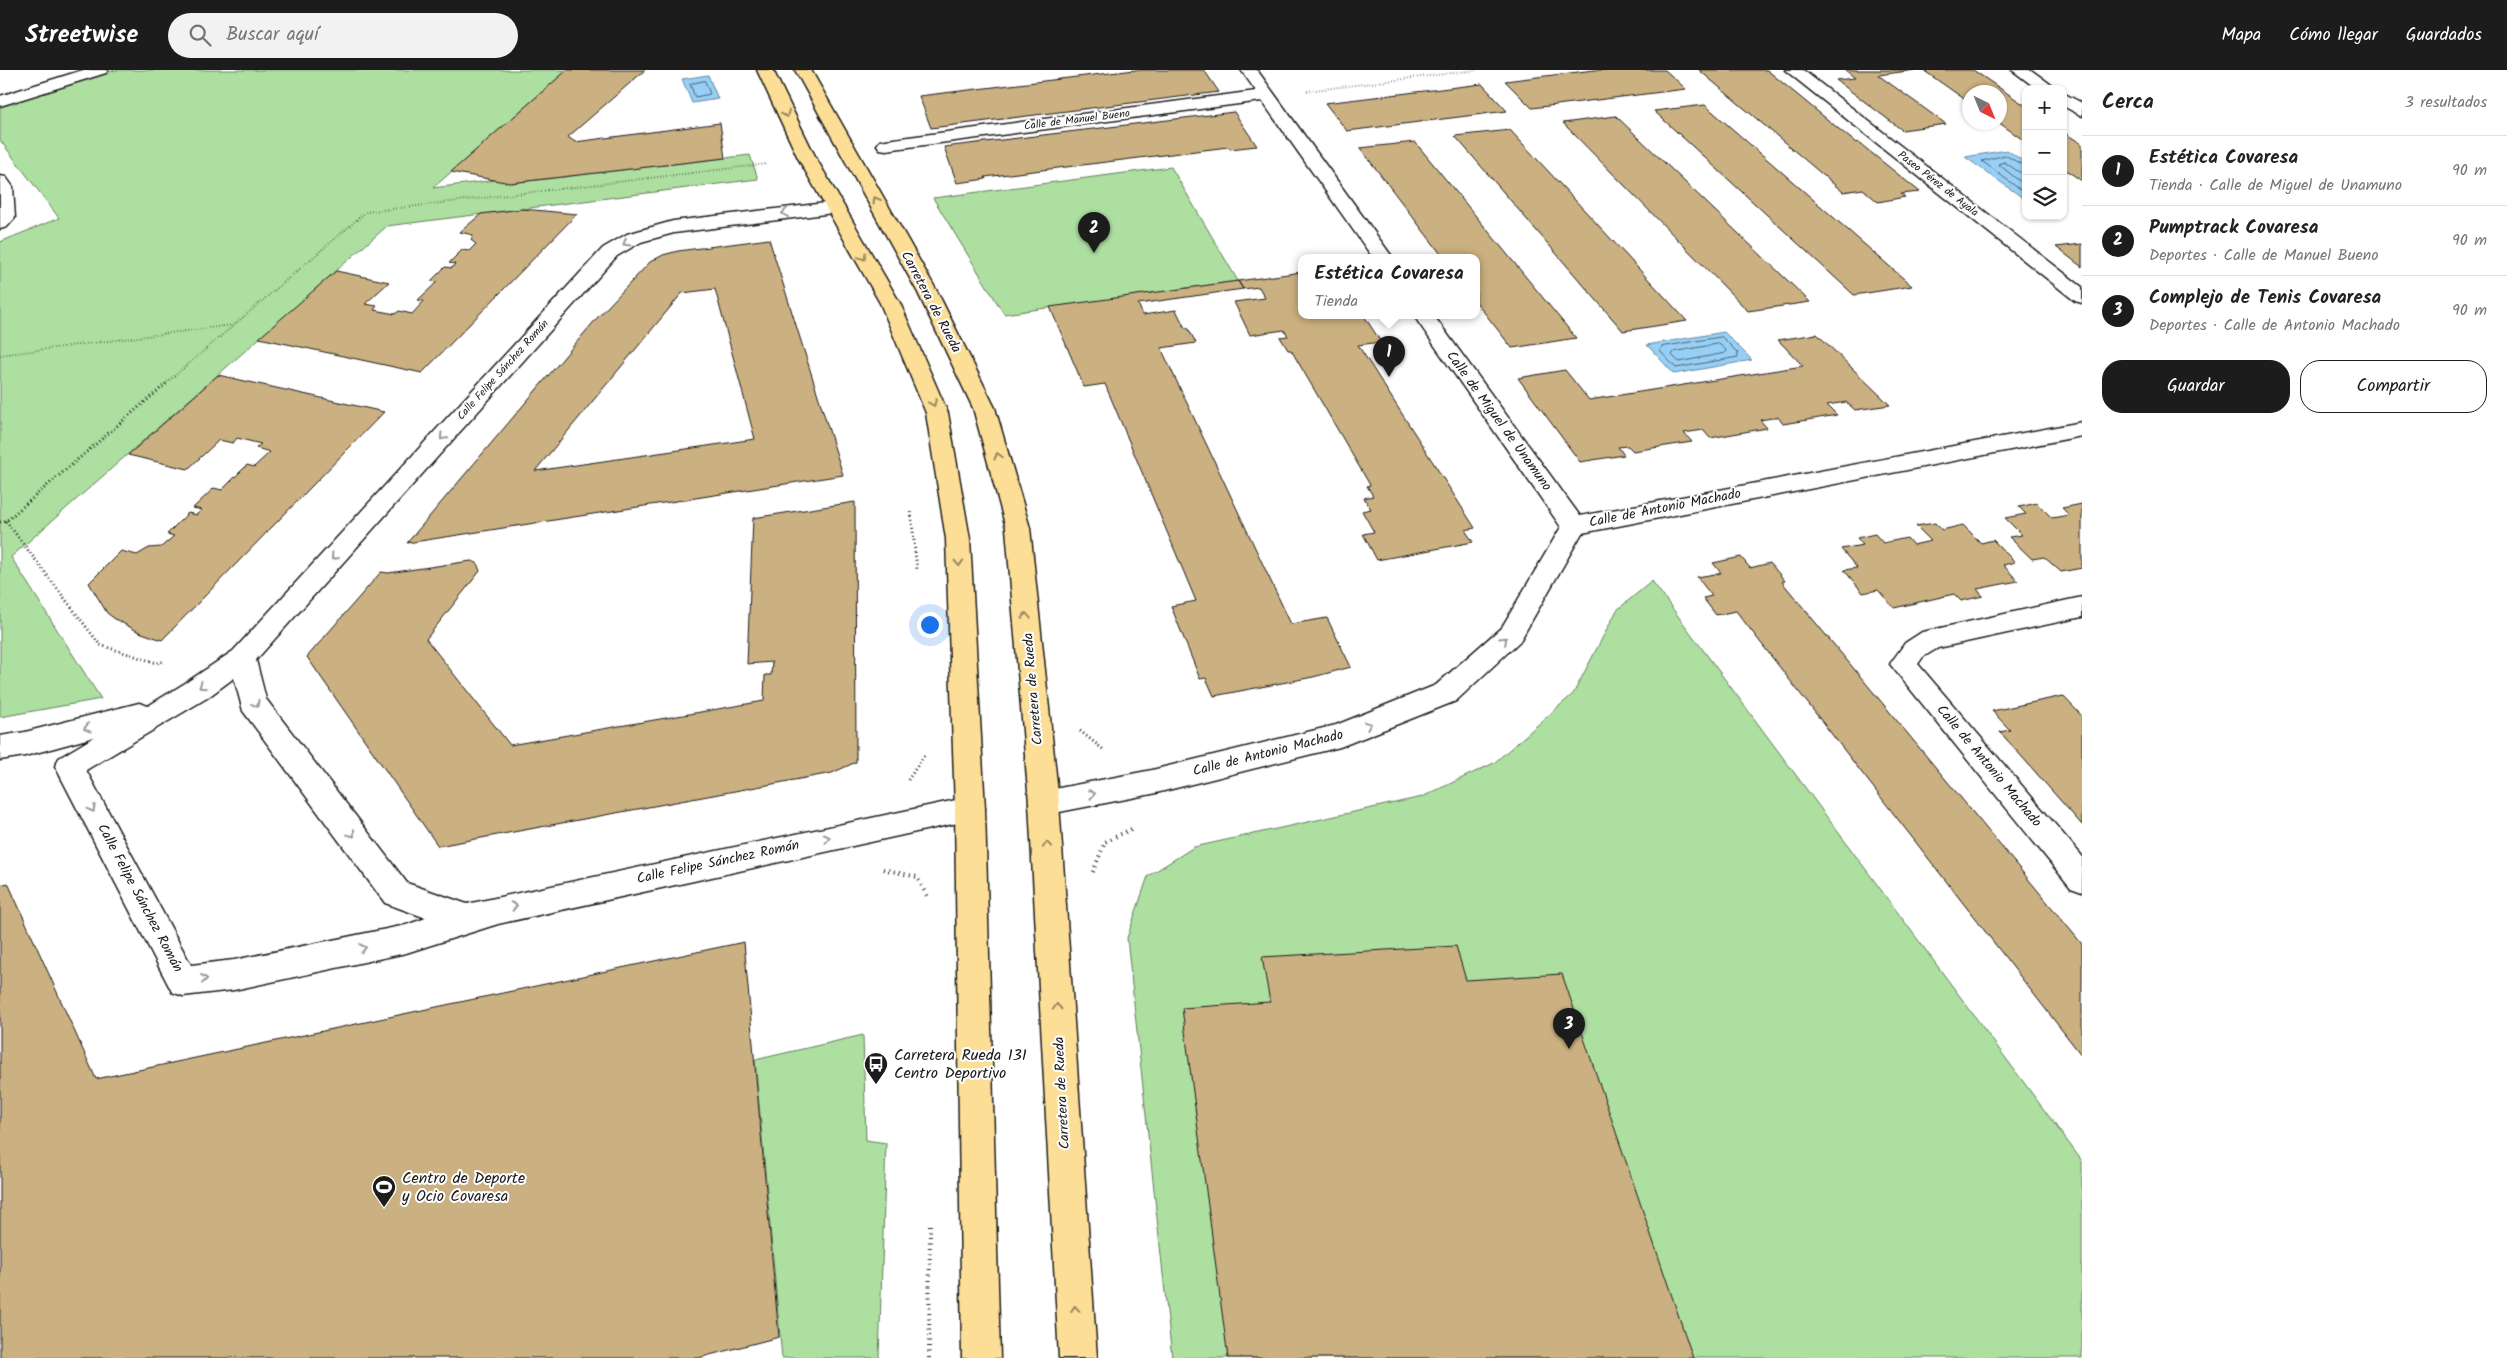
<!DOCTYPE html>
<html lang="es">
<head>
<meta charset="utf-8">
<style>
	:root { --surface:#fff; --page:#f2f2f2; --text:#222; --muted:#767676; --line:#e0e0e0; --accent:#1c1c1c }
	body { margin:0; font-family:Kalam,sans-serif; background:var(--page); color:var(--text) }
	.controls { position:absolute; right:15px; top:15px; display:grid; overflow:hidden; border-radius:10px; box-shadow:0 1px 4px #0004 }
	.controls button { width:45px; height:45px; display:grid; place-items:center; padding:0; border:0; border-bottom:1px solid var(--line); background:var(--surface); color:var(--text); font:25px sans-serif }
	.compass { position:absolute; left:1962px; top:15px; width:45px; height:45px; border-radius:50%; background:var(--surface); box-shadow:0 1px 4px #0004; rotate:137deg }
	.you { position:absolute; left:929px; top:554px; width:18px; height:18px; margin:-12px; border:4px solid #fff; border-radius:50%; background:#1a73e8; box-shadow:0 0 0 8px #1a73e833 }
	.badge { display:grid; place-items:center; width:32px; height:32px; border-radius:50%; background:var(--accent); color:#fff; font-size:16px; font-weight:700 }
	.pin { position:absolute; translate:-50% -41px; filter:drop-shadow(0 1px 2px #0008) }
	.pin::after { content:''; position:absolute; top:26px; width:18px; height:15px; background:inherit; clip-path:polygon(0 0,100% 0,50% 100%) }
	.popup { position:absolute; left:1298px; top:184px; width:182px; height:65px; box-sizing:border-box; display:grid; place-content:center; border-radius:10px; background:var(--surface); filter:drop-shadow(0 1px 4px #0005); font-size:16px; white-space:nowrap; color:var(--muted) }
	.popup b { font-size:19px; color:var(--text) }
	.popup::after { content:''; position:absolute; left:50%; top:100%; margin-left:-10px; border:10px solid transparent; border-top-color:var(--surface) }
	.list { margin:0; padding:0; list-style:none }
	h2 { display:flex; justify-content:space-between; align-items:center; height:65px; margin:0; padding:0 20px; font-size:21px }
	h2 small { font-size:16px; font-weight:400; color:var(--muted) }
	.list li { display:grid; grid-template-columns:32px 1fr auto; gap:15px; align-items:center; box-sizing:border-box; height:70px; padding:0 20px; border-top:1px solid var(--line) }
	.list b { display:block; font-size:19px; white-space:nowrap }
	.list p { margin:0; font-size:16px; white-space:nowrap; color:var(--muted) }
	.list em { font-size:16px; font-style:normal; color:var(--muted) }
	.actions { display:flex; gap:10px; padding:15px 20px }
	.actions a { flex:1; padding:11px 0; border:1px solid var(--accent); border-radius:20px; text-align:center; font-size:18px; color:var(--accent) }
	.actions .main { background:var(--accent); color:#fff }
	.icon { flex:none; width:28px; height:28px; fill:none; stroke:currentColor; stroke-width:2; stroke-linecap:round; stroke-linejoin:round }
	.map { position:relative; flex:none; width:2082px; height:1288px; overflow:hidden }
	header { display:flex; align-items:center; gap:30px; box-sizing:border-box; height:70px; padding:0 25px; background:var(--accent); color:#fff }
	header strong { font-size:24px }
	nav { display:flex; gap:28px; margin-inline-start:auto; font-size:18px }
	.search { width:350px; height:45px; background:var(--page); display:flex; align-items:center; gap:12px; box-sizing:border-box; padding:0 18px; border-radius:28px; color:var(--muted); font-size:19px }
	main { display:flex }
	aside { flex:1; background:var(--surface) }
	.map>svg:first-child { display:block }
</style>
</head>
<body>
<header>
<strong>Streetwise</strong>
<div class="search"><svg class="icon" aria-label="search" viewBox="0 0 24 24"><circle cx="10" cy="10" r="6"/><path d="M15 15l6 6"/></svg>Buscar aquí</div>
<nav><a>Mapa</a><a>Cómo llegar</a><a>Guardados</a></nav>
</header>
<main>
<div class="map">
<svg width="2082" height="1288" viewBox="0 0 2082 1288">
	<rect width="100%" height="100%" fill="#fff"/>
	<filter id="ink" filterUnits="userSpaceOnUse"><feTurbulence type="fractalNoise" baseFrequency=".02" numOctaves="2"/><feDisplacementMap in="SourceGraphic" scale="10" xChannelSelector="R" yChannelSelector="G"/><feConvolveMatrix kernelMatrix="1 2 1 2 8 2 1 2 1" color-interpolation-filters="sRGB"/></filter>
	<g filter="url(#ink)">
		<path fill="#acdfa0" stroke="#647e5e" d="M115,0H567L433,118L512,108L511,113L750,85L758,109L387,156L11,487L101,629L0,647V172L59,148L0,70V36Z
			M1171,97L1238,211L1004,244L933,128Z
			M1652,511L2082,1091V1288H1172L1127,868L1148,806L1194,777L1422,727L1494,693L1573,624L1617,540Z
			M863,965L866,1070L886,1073L879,1288H782L755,990Z"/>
		<path fill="#97cff6" stroke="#66879f" d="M708,5L718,29L692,33L682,9Z
			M2007,80L2026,93V130L1965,87Z
			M1724,262L1752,290L1674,304L1647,275Z"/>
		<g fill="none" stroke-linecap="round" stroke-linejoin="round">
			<path stroke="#4d6473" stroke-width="1" d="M705,11L710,24L695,27L690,14Z
				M2026,97L2005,85L1982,91L2026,124
				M2026,103L2019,102L2004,92L1998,94L2026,116
				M1722,267L1738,283V287L1676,298L1660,281L1662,277Z
				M1719,274L1726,280L1725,283L1679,292L1672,285L1674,282Z"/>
		</g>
		<path fill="#cbb081" stroke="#1c1c1c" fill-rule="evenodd" d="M567,0H645L568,67L575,72L720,53L725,88L510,113L451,102Z
			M1135,0H1204L1219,22L931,58L919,26Z
			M1594,0H1665L1686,19L1532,38L1505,11Z
			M1699,0H1767L1856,73L1858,72L1920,122L1901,124L1905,127L1878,132L1863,119L1843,122Z
			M1845,0H1916L1878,5L1946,54L1902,60L1836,10L1855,8Z
			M1923,0H1973L2026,36V72L1998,52L2000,22H1970V33Z
			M1482,14L1507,41L1347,61L1325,33Z
			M1705,35L1912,216L1854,225L1654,41Z
			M1234,42L1257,76L1230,79L1228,77L985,107L986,109L957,113L944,77Z
			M1616,46L1810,232L1748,241L1563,53Z
			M1510,60L1687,251L1623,261L1455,66Z
			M2063,62L2082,74V111L2063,98Z
			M1415,72L1576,268L1512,278L1476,232V188H1444L1360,78Z
			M522,139L577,144L422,303L259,268L336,201L389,212L365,234L377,236L374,240L395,244L399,241L412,244L424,231L418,230L437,212L431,211L445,197L452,198L455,194L449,193L462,180L469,181L476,174L471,170L473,165L460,162L481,144Z
			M769,169L843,405L407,473L597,248L650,192L663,185L678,181ZM715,219L755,369L535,401L682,223Z
			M2082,174V197L2056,177Z
			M1302,202V246H1364L1381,272L1358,275L1475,458L1465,460L1473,472L1377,490L1363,464L1374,462L1362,441L1371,439L1364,428L1373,426L1367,416L1370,415L1291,280H1288L1280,267L1288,266L1284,260L1250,265L1234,232L1265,228L1259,217L1243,219L1238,211Z
			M1238,211L1243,219L1138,234L1143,245L1176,240L1185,258H1188L1196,273L1161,278L1291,554L1327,548L1351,597L1313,607L1214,626L1206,608L1200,609L1171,536L1196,531L1105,314L1084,317L1050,237Z
			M1817,264L1890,335L1855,340L1846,332L1827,335L1837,345L1783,354L1778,347L1760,350L1767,358L1710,368L1703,360L1684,363L1692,372L1633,381L1628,376L1618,377L1624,385L1580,392L1518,308L1565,300L1589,330L1803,296L1778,270Z
			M218,305L384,342L162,570L139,562L115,549L107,543L89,513L121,481L137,485L149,478L161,477L174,466L167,464L188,443L196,445L202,440L193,438L214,418L222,420L247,395L254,397L270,382L256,378L261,374L237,368L233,373L219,370L188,399L128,385Z
			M855,432L856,692L832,703L438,776L307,587L381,502L388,503L471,491L477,493L480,501L426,569L510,675L764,631L765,605H771L772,592L747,594L753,448Z
			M2037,433L2052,448L2069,445L2062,438L2082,434V498L2061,502L2044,487L2032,489L2009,467L2022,465L2005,448L2026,444L2019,437Z
			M1935,453L1942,460L1963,455L1981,473L1993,470L2015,492L2003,495L2018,511L1977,519L1983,526L1961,531L1954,524L1894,538L1878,520L1863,523L1844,500L1857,498L1841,479L1863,475L1857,468L1875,464L1883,473L1907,468L1913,475L1931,471L1916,456Z
			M1741,487L1750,498L1770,493L1785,511L1782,512L2082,874V986L1736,541L1716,545L1703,528L1712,526L1697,507L1721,503L1713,493Z
			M2063,626L2082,646V755L2000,662L2010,660L1992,641Z
			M8,813L96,1009L744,872L779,1267L698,1288H0V815Z
			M1456,876L1466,910L1562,904L1693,1288H1228L1182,938L1270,932L1262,887Z"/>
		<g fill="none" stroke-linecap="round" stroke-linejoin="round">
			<g stroke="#1c1c1c" stroke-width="3">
				<path id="minor" d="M83,0H108L106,3L0,36V26Z
					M1241,0H1257L1393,188H1373L1262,31L886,80L880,79L877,75L880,71L886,70L1256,21Z
					M1785,0H1803L2082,217V233L2075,231Z
					M2012,0H2031L2057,19H2037Z
					M2063,23L2082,33V46L2063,36Z
					M0,106L6,107L13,117L15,148L7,157L0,159Z
					M834,132L841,134L843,138L841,142L674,163L641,172L617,186L256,590L266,629L407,813L467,834L970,727L980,730L985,739L980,748L498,854L406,883L234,920L183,926L172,922L55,696L59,688L94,667L25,686L0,690V666L25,662L139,633L148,636L187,612L233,581L603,178L627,164L673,151ZM234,608L243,641L385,833L426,848L406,855L234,890L191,895L86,700L207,628Z
					M1414,246H1434L1580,446L2082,352V366L1582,463L1520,571L1456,631L1340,677L1152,724L1044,745L1034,742L1029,733L1034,724L1044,721L1152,700L1336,655L1436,615L1502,557L1561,457Z
					M2082,527V547L1938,578L1923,587L1918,594L2082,786V822L2071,818L1890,594L1905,573L1922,562Z"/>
			</g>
			<g stroke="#1c1c1c" stroke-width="3">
				<path id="major" d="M757,0H773L816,88L900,233L948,343L970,469L985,739L1000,1288H962L955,739L946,469L926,343L880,233L798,88Z
					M795,0H811L938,223L995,338L1030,458L1059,733L1097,1288H1059L1029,733L1006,458L973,338L918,223Z"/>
			</g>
			<path stroke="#1c1c1c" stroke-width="2" stroke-dasharray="0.5 2.5" stroke-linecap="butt" d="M1307,21L1477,0
				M0,285L232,255
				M165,314L366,142L767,94"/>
			<path stroke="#1c1c1c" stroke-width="3" stroke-dasharray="1 3" stroke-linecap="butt" d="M911,442L917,500
				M6,451L100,575L157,593L165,591
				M0,452L6,451L167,313
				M1080,661L1104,680
				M908,710L925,684"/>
			<path stroke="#1c1c1c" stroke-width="4" stroke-dasharray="1 4.5" stroke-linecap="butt" d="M883,799L917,807L927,826
				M1093,802L1105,772L1133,758
				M929,1288L930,1154"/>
			<use href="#minor" fill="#fff" fill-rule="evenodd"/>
			<use href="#major" fill="#fcde96" fill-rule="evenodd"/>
		</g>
		<defs><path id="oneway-chevron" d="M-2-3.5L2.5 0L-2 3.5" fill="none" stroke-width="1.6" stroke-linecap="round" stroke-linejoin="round" transform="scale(1.25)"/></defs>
		<g stroke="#97875f">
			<use href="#oneway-chevron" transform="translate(786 44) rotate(64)"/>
			<use href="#oneway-chevron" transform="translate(876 130) rotate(-119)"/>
			<use href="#oneway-chevron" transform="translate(863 187) rotate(59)"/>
			<use href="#oneway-chevron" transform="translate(933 333) rotate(67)"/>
			<use href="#oneway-chevron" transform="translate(998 386) rotate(-106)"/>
			<use href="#oneway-chevron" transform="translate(959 493) rotate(87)"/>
			<use href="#oneway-chevron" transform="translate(1026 546) rotate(-95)"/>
			<use href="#oneway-chevron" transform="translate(1047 775) rotate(-94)"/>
			<use href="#oneway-chevron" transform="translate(1057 937) rotate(-93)"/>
			<use href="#oneway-chevron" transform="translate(1075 1239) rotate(-93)"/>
		</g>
		<g stroke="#999">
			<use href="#oneway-chevron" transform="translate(785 143) rotate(173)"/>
			<use href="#oneway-chevron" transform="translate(626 173) rotate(150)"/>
			<use href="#oneway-chevron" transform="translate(443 367) rotate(132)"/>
			<use href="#oneway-chevron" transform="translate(334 487) rotate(132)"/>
			<use href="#oneway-chevron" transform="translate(1504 570) rotate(-43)"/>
			<use href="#oneway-chevron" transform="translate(202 616) rotate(146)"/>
			<use href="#oneway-chevron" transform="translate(256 634) rotate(61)"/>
			<use href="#oneway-chevron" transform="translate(1368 655) rotate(-22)"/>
			<use href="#oneway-chevron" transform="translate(87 658) rotate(165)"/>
			<use href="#oneway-chevron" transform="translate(1092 724) rotate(-11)"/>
			<use href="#oneway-chevron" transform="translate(92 739) rotate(62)"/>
			<use href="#oneway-chevron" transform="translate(352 764) rotate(53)"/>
			<use href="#oneway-chevron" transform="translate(827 768) rotate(-12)"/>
			<use href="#oneway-chevron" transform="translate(514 836) rotate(-12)"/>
			<use href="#oneway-chevron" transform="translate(363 878) rotate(-12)"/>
			<use href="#oneway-chevron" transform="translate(204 909) rotate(-6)"/>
		</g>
	</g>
	<defs>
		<g id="bus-pin" transform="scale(1.25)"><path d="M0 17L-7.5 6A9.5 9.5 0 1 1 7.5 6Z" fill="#1c1c1c" stroke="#fff"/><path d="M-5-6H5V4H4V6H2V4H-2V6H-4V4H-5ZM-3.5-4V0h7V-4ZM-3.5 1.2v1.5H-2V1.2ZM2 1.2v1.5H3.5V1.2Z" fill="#fff"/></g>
		<g id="stadium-pin" transform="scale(1.25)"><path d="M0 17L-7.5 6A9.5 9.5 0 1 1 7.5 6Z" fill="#1c1c1c" stroke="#fff"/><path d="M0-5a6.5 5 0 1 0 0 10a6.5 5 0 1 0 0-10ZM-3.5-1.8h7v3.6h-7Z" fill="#fff"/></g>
	</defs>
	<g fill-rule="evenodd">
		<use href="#bus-pin" x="876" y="994"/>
		<use href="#stadium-pin" x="384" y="1117"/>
	</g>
	<g text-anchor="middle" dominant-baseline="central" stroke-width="4" stroke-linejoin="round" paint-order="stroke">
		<g font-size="11" fill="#1c1c1c" stroke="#fff">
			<text transform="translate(1077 50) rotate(-7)">Calle de Manuel Bueno</text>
			<text transform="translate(1938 114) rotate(38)">Paseo Pérez de Ayala</text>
			<text transform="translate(503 300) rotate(-48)">Calle Felipe Sánchez Román</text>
		</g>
		<g font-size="14" fill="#1c1c1c" stroke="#fff">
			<text transform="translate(931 232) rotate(62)">Carretera de Rueda</text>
			<text transform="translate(1499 351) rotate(54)">Calle de Miguel de Unamuno</text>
			<text transform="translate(1665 438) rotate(-11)">Calle de Antonio Machado</text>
			<text transform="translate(1033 619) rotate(-95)">Carretera de Rueda</text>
			<text transform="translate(1268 683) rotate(-14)">Calle de Antonio Machado</text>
			<text transform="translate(1989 696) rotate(50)">Calle de Antonio Machado</text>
			<text transform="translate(718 792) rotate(-12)">Calle Felipe Sánchez Román</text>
			<text transform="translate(140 828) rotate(62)">Calle Felipe Sánchez Román</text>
			<text transform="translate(1062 1023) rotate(-93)">Carretera de Rueda</text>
		</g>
		<g font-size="16" fill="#1c1c1c" stroke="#fff" text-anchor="start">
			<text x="894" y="985">Carretera Rueda 131<tspan x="894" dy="18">Centro Deportivo</tspan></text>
			<text x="402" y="1108">Centro de Deporte<tspan x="402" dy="18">y Ocio Covaresa</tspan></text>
		</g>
	</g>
</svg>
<div class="controls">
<button>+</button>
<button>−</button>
<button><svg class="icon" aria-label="layers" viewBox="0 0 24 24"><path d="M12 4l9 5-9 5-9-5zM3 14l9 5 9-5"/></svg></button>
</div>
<svg class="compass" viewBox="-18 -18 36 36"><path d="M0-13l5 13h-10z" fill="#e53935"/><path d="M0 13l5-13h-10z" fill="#767676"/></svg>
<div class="you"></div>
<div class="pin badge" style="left:1389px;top:307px">1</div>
<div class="popup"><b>Estética Covaresa</b>Tienda</div>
<div class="pin badge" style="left:1094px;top:183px">2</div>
<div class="pin badge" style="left:1569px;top:979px">3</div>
</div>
<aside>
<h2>Cerca<small>3 resultados</small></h2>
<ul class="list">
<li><span class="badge">1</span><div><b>Estética Covaresa</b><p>Tienda · Calle de Miguel de Unamuno</p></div><em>90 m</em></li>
<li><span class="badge">2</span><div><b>Pumptrack Covaresa</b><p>Deportes · Calle de Manuel Bueno</p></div><em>90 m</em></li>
<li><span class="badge">3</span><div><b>Complejo de Tenis Covaresa</b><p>Deportes · Calle de Antonio Machado</p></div><em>90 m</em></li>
</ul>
<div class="actions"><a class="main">Guardar</a><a>Compartir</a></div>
</aside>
</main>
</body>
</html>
